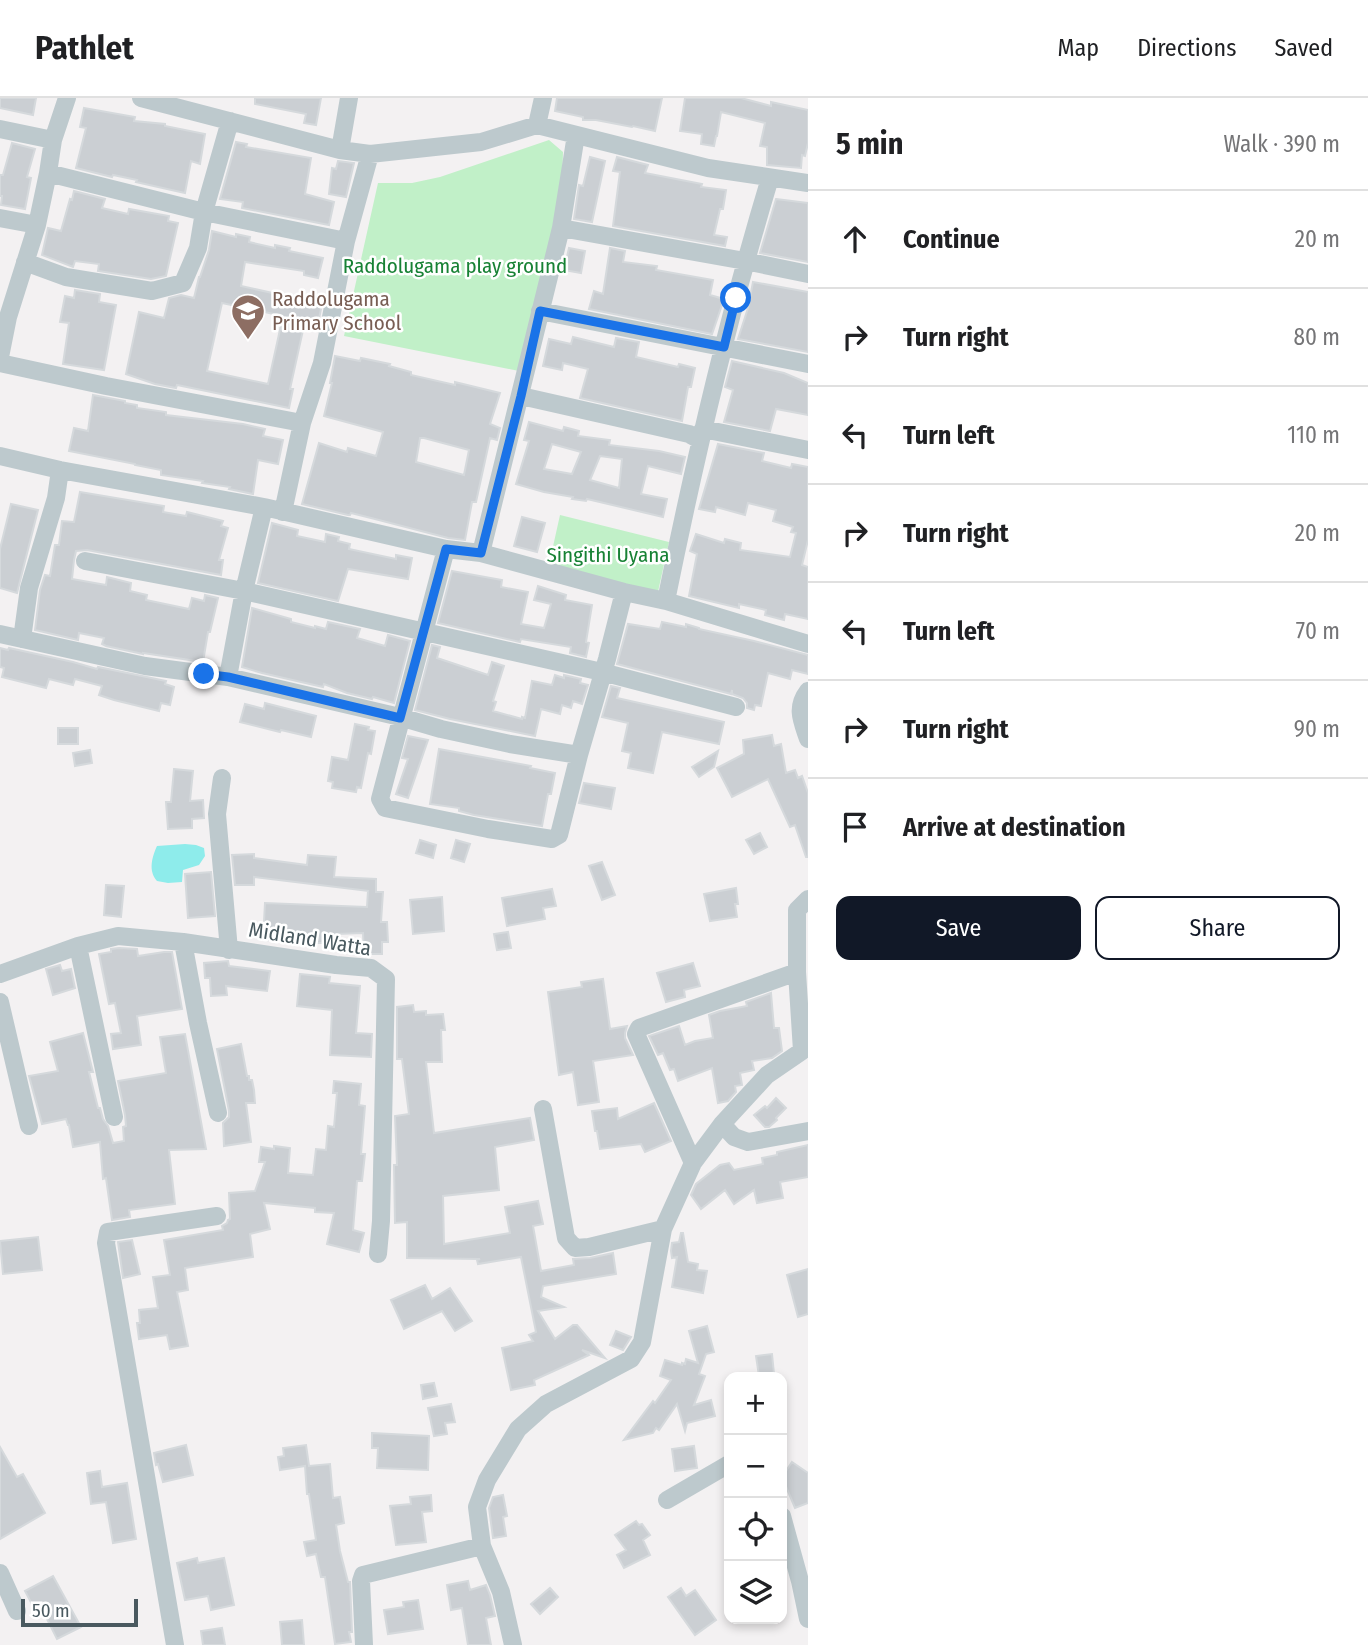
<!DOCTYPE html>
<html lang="en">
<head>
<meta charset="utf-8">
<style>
	:root { --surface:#fff; --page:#f2f2f2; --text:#202124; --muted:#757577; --line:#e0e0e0; --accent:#111827 }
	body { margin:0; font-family:"Fira Sans Condensed",sans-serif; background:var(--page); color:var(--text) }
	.controls { position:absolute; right:21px; bottom:21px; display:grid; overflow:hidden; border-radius:14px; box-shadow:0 4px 10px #0003 }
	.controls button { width:63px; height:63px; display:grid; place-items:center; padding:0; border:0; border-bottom:2px solid var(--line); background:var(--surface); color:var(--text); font:35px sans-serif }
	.scale { position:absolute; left:21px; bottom:18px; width:117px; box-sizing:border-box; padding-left:7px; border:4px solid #49595f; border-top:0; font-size:19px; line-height:24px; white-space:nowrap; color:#49595f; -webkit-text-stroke:5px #fff; paint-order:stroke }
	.stop { position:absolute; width:21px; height:21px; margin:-16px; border:5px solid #1a73e8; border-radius:50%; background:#fff }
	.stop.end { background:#1a73e8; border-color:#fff; box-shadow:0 2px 7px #0008 }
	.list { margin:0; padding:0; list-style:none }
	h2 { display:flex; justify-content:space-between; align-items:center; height:91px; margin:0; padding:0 28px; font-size:30px }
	h2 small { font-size:23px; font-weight:400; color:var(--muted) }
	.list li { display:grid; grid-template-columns:46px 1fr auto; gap:21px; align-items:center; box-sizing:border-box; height:98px; padding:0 28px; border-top:2px solid var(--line) }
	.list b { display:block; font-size:26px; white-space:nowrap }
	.list em { font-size:23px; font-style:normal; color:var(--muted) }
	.actions { display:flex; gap:14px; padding:21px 28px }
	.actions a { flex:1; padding:16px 0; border:2px solid var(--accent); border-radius:14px; text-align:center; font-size:24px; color:var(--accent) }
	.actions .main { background:var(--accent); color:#fff }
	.icon { flex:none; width:38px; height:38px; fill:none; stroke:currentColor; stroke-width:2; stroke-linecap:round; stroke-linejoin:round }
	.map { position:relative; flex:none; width:808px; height:1547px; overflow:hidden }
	header { display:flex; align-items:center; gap:42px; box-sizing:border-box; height:98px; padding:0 35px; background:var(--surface); border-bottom:2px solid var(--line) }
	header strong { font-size:33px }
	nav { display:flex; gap:38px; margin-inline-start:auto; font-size:24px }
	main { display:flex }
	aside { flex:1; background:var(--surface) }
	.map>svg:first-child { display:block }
</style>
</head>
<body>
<header>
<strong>Pathlet</strong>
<nav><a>Map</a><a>Directions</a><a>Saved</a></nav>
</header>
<main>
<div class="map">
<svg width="808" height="1547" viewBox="0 0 808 1547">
	<rect width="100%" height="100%" fill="#f3f1f2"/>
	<path fill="#c1f0c8" d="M549,42L563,54L562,89L524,274L344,238L378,85H412L440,79Z
		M560,417L669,444L657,498L548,471Z"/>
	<path fill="#8eeceb" d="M185,746L196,747L204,750L205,758L199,767L183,772L182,784L168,785L157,783C148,773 152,759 157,748Z"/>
	<path fill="#cbcfd3" stroke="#d5d9dc" stroke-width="2" fill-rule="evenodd" d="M0,0H36L33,17L0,10Z
		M255,0H321L316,27L304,25L306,16L255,6Z
		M557,0H662L655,33L633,28L632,29L596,22H583V19L555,13Z
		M685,0H741L771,8V4L808,12V45L805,58L802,57L801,70L767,67V49L760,48L765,25L721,14L717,38H716L714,48L701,46L702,36L680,33Z
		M84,10L135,19L134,23L165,26V28L205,36L200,66L191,63L185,95L136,84L137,82L113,77L112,79L76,70L86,30L80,29Z
		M236,44L247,46L246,49L311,60L305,96L334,104L329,127L242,110L243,104L220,101Z
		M12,45L35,51L27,79L31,80L25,111L1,107L2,98H0V77H3Z
		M590,59L605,63L592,124L574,121L579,87L583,88Z
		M617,59L648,67L645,75L702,86L701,89L726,92L723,111H720L714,137L727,139L725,148L613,128L620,74L613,73Z
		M338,63L354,65L346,99L329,96L332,70L336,71Z
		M74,93L105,101L102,110L128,116L129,111L169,118L168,123L178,125L166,178L151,181L98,173L99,166L75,163L73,169L42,157L48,130L61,133L70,101L72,102Z
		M776,101L808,105V164L760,155Z
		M212,133L236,139V136L250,139L249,144L275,150V147L290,150L289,153L323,160L318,180L304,177V173L245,164L241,188L322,206L318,226L305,223L290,291H293L289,310L177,287L176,290L155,286L126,276L139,214L164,220L169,200L181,197L194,200L199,179H200L209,152ZM222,205L283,218L268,286L207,273Z
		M569,150L585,153L581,175L564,172Z
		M610,150L625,153L623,164L657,168L656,172L713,182L710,197L724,201L712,236L589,211L594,193L603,196Z
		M753,184L808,194V254L738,241L748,210Z
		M75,192L100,196L99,204L116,207L104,272L63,266L69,225L60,224L65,198L74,200Z
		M573,239L614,249L616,240L639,244L636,259L678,269L679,266L695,270L691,289H688L682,323L580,300L588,271L563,265L562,272L543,268L549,241L571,246Z
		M335,258L360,263L361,260L390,266L389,268L411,274V277L455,287V284L500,295L490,326L500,330L497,342L490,340L476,404H472L465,442L448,440L375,421L351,415L350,417H348L302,406L319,345L347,354L348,350L376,358L383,334L324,318L332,285H330ZM420,340H424L469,352L464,377L416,364Z
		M732,263L784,275L808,285V317L776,311L770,333L724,324L733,292L725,289Z
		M93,297L125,303V305L137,307V310L166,314V317L243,326L265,331L263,338L283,342L278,366L258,362L253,396L229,391L230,389L202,385L203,383L161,377V372L135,367V366L69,353L74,330L88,333Z
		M529,324L563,333L564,329L579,333L578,338L610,342L609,347L659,353L685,359L681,376L648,368L641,396L667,401L663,419L587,401L586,403L572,401L573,399L544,394L516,386L529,343L524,342ZM552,346L581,354L572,376L544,371ZM600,358L622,361L619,390L590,382Z
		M718,346L764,355L762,363L791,370L792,366L808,369V442L802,467L808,469V521L785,516L784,522L765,517L766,512L739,506V510L689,498L697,456L690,453L696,436L724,445L725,441L741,445L740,452L790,459L796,435L791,434L793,429L773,423L776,412L748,405L745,417L716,409L715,414L699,411Z
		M80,394L164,408L163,414L186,418L187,414L223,423L221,428L228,430L219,462H223L221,477L87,452L76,453L74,462L72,481L106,487L107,479L131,485L130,493L147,497L146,502L189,511L192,500L204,503L205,497L218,500L210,534H208L203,564L143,555V556L106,548L102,546L104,540L79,535L78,542L35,532L40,492L45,477L50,478L55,447H59L62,423L74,424Z
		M11,406L38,412L17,495L0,490V451Z
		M522,419L545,425L537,454L514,448Z
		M272,425L298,432L297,438L325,444L326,436L339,439L338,443L350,446L349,451L396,461V457L412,460L408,481L348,471L338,503L258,485Z
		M452,473L502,482L501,489L528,494L521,526L544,530L551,506L534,502L538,488L566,497L565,502L592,507L586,544L589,545L586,559L570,555L571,549L521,541L520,544L438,525Z
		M252,510L291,521V524L315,530V528L326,531L328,524L360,531L357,540L385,548L388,537L410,543L394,605L373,599L372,601L347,595L324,586L323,589L262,575L242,569Z
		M662,524L686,529V526L699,530V531L754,543L808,557V576L792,572L790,581L768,575L761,608L755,607L754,612L747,610V605L743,600L732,596V592L731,596L617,566L628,526L660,531Z
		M432,547L440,549L437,560L488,577L492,564L504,568L493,603L496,604L493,613L522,621V619L525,620L532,583L552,587L555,577L564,580V577L581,581L580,585L588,587L582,606L573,603L571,610L562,607L560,616L541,611L535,638L450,621L415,612Z
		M0,550L8,552L9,550L73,564L97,571L98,569L166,583L165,586L174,589L170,607L161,605L159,613L114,602L99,597L102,588L75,581L73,587L49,581L46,590L2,579L4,570L0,569Z
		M611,588L620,590L617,600L724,624L719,646L662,634L653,675L628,670L631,655L622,653L628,625L602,619Z
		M265,605L316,618L311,639L281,632L280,634L240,624L245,606L264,611Z
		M355,626L369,629L368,632L375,633L371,656L368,655L361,690L357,689L356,694L332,690L333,684L328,683L332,659L348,662Z
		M58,630H78V646H58Z
		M772,637L774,648L781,646L786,675L795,672L798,680L802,678L808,695V759H806L795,727L790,729L768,681L732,699L717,670L744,656L743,642Z
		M408,638L428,642L408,700L396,696L408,661L402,660Z
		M439,651L531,668L530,670L555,675L551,696H548L542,728L474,717L459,713V710L430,706Z
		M90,652L92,665L75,668L73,655Z
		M718,653L714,669L699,679L692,669Z
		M174,671L193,673L190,703L203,702L204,720L192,721V730L168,731L166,704H171Z
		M584,685L615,690L611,711L579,705Z
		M760,735L767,749L754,756L746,742Z
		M420,742L436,747L433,760L416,755Z
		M456,742L470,746L464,764L451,760Z
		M254,756V760L307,767L308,757L336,759L334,779L376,781V794H383L381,824H387L388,844H382V856H364L363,835L336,836V844L332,845H300V843L263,842L265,805L367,809L368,793H369L254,779V787H235L232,757Z
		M602,764L615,797L602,802L589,768Z
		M211,774L215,818L188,820L185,776Z
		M106,787L124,788L121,819L104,817Z
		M736,790L738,806H735L737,819L710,823L704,796Z
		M552,791L556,808L543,810L545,821L507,828L502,800Z
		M442,799L444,833L413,836L410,802Z
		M508,834L511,850L497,852L494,836Z
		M119,850L137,851L138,858L164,854H172L182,911L137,918L141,947L113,951L111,936L121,935L115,905L109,906L99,856L111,854V851Z
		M228,863L229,868L270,873L267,893L226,888L227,897L211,898L210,880H205L204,865Z
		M693,865L700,888L684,892L685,899L666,904L657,875Z
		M60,867L62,873L71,871L75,890L53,897L46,871Z
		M300,876L330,879L329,885L360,888L356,935L372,936L371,959L330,957L332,912L297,908Z
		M603,881L610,931L627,928L625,935V940L633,957L593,963L599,1004L578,1007L573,974L559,977L548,894L582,889L581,884Z
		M771,895L774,930H779L782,953L772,960L752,963L754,972L740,975L742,987L735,988L736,994L728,1003L718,1005L712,970L678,983L674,971L670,972L663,955L658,957L649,938L679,928L685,947L695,943L713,940L709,917L720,913L747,908L746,904Z
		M413,907L414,914L426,913V917L443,916L445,932H441L442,964H426L434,1035L530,1020L534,1042L495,1049L499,1092L443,1098L444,1146L510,1135L505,1109L538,1103L543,1126L533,1128L541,1173L574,1167L573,1161L590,1160L613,1155L616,1176L543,1188L541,1199L564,1209L538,1213L555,1241L573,1227H577L605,1260L582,1252L589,1257L534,1282L535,1287L511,1292L502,1250L533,1243L529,1237L536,1234L521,1159L478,1166L477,1162L480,1161L407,1160V1124L395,1125L394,1067H397L395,1018L409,1016L402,961H397V909Z
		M83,935L93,974H89L98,1010H100L103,1021L108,1028L113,1045L124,1043L123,1029L126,1028L125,1017L118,983L166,975L160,939L185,936L206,1051L169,1052L175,1106L129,1112L130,1119L112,1122L106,1080L103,1081L100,1044L73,1049L69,1027H68L66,1021L42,1026L29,978L58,973L50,944Z
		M241,946L247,978H249V982H252L254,992L255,1005H246L251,1044L224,1048L223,1025L229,1019V1013L217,951Z
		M334,983L361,986L359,1007L365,1008L361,1056H365L362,1083H357L353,1132L364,1135L359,1154L327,1146L334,1115L315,1114V1110L264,1105L270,1131L250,1136L253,1159L185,1170L188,1192L177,1194L188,1248L170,1251L167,1237L139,1241L137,1225H140L139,1212L158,1210L153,1179L170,1177L164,1142L223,1132L222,1128L227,1125L228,1122L230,1121L229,1095L255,1093L265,1064H259L261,1049L274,1051V1048L290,1050L288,1075L313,1077L316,1051L326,1052L328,1028L334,1029L337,995H333Z
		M776,1000L786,1010L776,1020L777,1022L769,1029H765L754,1017L765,1008L767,1010Z
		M654,1005L671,1043L645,1054L641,1046L600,1051L597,1033H595L592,1013L617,1010L618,1021Z
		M808,1047V1079L780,1084L783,1100L757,1105L754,1092L734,1106L725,1092L701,1111L691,1097L696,1086L720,1067L729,1065L734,1072L763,1066L762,1060L777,1057V1054Z
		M681,1135H683L688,1164L698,1166L697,1172L707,1173L703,1195L672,1189L677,1159L672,1160L671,1153L672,1145L679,1144Z
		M38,1139L42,1172L3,1176L0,1143Z
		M132,1142L140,1176L123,1180L118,1144Z
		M808,1171V1216L798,1219L787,1177Z
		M425,1187L432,1201L450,1190L472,1223L455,1233L442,1213L404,1231L391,1202Z
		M707,1228L714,1254L706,1256L699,1276L705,1278L694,1307L711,1302L715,1318L687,1325L685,1333L677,1306L659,1332L656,1330L653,1335L624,1342L653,1303L655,1305L671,1282L660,1278L665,1262L682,1267V1265L685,1266L686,1261L698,1265L689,1233Z
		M616,1233L631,1239L623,1252L610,1247Z
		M772,1256L774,1276L759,1278L756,1258Z
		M434,1285L437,1298L423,1301L421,1287Z
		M451,1306L455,1324L445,1325L447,1336L434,1338L428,1310Z
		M372,1335L429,1338L428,1372L377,1370L378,1350H372Z
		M186,1347L193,1377L163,1384L158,1366L156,1367L154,1355Z
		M306,1347L309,1368L330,1366L333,1400L340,1399L344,1425L336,1427L340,1453L348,1484H350L352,1534H349L351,1544L335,1546L325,1479H321L316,1456L307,1458L304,1444L316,1442L309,1396H307L305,1368L280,1372L278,1359L284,1358L283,1350Z
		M694,1348L697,1370L675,1373L672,1351Z
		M0,1349L17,1379L23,1376L45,1415L0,1441Z
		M792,1364L808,1375V1405L795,1410L782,1379Z
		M100,1373L102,1389L127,1385L136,1441L113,1445L106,1404L91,1406L87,1375Z
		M431,1397L432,1413L422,1414L426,1444L396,1447L390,1408L411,1406L410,1399Z
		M503,1397L507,1418L503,1419L506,1438L493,1440L489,1410L493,1399Z
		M636,1423L639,1427L642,1426L650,1437L643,1442L650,1457L624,1470L617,1457L626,1452L615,1437Z
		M197,1460L198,1465L224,1460L234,1507L211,1512L208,1498L185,1502L177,1465Z
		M53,1478L81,1529L57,1541L42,1511L36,1514L25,1493Z
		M468,1483L470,1492L486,1487L490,1497L495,1518L486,1520L491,1547H468L462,1510L451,1512L447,1487Z
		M550,1490L558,1499L540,1516L531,1506Z
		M681,1490L686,1498L695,1492L716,1522L695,1537L668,1499Z
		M418,1502L423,1531L388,1536L384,1512L404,1509L403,1504Z
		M302,1522L304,1547H282L280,1524Z
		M222,1530L225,1547H203L201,1533Z"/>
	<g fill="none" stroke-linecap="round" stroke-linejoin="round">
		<path stroke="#bdc9cd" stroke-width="18" d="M141,0L340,52L370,56L481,44L537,27L708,70L808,85
			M537,27L543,0
			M0,31L53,42
			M340,52L349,0
			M48,75L204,114L346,143
			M0,120L37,127
			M561,130L745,163L808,176
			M25,164L66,179L152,193L183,185L198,150L204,114L230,23
			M540,213L808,266
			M0,259L8,219L37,127L48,75L53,42L67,0
			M0,265L106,288L302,325
			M521,298L689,336L700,342
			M703,331L808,352
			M0,358L60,372L264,409L446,451L481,455L624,494L666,503L808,546
			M283,414L302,325L322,265L346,143L370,56
			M481,455L561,130L576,37
			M85,463L244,493L602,574L736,609
			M666,503C695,360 728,219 770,80
			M0,536L145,568L228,579L400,619L441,631L510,646L579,657L559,737L552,741L488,731L385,710L380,701L446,451
			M22,541L29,490L56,400L60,372
			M228,579L244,493L264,409
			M808,593C795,610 802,623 808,641
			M579,657L607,561L624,494
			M222,680L217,716L229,852
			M183,844L198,925L218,1015
			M78,848L114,1019
			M0,876L78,848L118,838L183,844L336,867L371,870L386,881L381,1123L378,1156
			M0,904L29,1028
			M802,953L797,874V812L808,801
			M543,1011L566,1140L575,1150L589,1149L663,1131
			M722,1026L734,1039L748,1044L808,1033
			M693,1065L636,936L639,930L797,874
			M667,1402L729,1366
			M782,1418L800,1483L808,1521
			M0,1475L17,1513
			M175,1547L106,1145L108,1134L217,1118
			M364,1547L361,1483L363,1477L482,1448
			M513,1547L501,1494L482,1448L477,1409L487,1382L518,1331L546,1306L631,1261L642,1244L663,1131L693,1065L722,1026L767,977L802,953"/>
	</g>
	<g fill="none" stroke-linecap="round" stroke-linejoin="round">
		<path stroke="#1a73e8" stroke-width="9" d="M204,576L228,579L400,620L446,451L481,455L521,298L540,213L724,249L736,200"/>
	</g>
	<defs>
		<g id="school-pin" transform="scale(1.75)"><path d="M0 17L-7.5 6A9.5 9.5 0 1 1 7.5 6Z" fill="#8d6e63" stroke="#fff"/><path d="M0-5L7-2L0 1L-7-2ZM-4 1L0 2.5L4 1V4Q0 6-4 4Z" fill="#fff"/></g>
	</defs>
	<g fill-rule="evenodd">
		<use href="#school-pin" x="248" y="213"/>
	</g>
	<g text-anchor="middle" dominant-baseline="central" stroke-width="5" stroke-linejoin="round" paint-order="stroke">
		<g font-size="21" fill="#188235" stroke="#fff">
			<text x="455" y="168">Raddolugama play ground</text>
			<text x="608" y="457">Singithi Uyana</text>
		</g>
		<g font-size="21" fill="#785e54" stroke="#fff" text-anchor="start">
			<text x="272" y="201">Raddolugama<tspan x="272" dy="24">Primary School</tspan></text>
		</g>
		<g font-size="21" fill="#49595f" stroke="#fff">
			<text transform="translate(310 841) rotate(9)">Midland Watta</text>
		</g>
	</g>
</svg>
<div class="controls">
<button>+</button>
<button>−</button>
<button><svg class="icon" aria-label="locate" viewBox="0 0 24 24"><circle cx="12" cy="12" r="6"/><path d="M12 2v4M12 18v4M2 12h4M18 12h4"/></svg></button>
<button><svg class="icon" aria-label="layers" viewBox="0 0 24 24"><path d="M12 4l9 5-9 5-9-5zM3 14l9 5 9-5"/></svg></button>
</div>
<div class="scale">50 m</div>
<div class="stop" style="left:736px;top:200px"></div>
<div class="stop end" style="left:204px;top:576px"></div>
</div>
<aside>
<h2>5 min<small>Walk · 390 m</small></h2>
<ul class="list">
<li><svg class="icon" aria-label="ahead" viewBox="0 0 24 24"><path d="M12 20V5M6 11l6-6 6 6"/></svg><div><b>Continue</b></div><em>20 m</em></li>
<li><svg class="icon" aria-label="right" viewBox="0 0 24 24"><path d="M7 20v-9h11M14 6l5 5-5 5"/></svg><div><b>Turn right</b></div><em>80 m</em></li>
<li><svg class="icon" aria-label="left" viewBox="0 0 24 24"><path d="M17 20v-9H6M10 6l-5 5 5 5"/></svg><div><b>Turn left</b></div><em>110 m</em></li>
<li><svg class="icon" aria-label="right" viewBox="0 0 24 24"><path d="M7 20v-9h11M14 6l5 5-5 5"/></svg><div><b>Turn right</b></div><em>20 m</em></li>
<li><svg class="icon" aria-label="left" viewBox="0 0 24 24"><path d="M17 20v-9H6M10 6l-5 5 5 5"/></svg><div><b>Turn left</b></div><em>70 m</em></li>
<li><svg class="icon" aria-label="right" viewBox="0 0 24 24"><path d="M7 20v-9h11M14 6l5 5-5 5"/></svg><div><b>Turn right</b></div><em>90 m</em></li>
<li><svg class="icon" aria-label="arrive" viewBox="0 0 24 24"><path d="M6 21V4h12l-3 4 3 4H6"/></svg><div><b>Arrive at destination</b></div></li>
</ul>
<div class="actions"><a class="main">Save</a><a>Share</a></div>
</aside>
</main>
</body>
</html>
